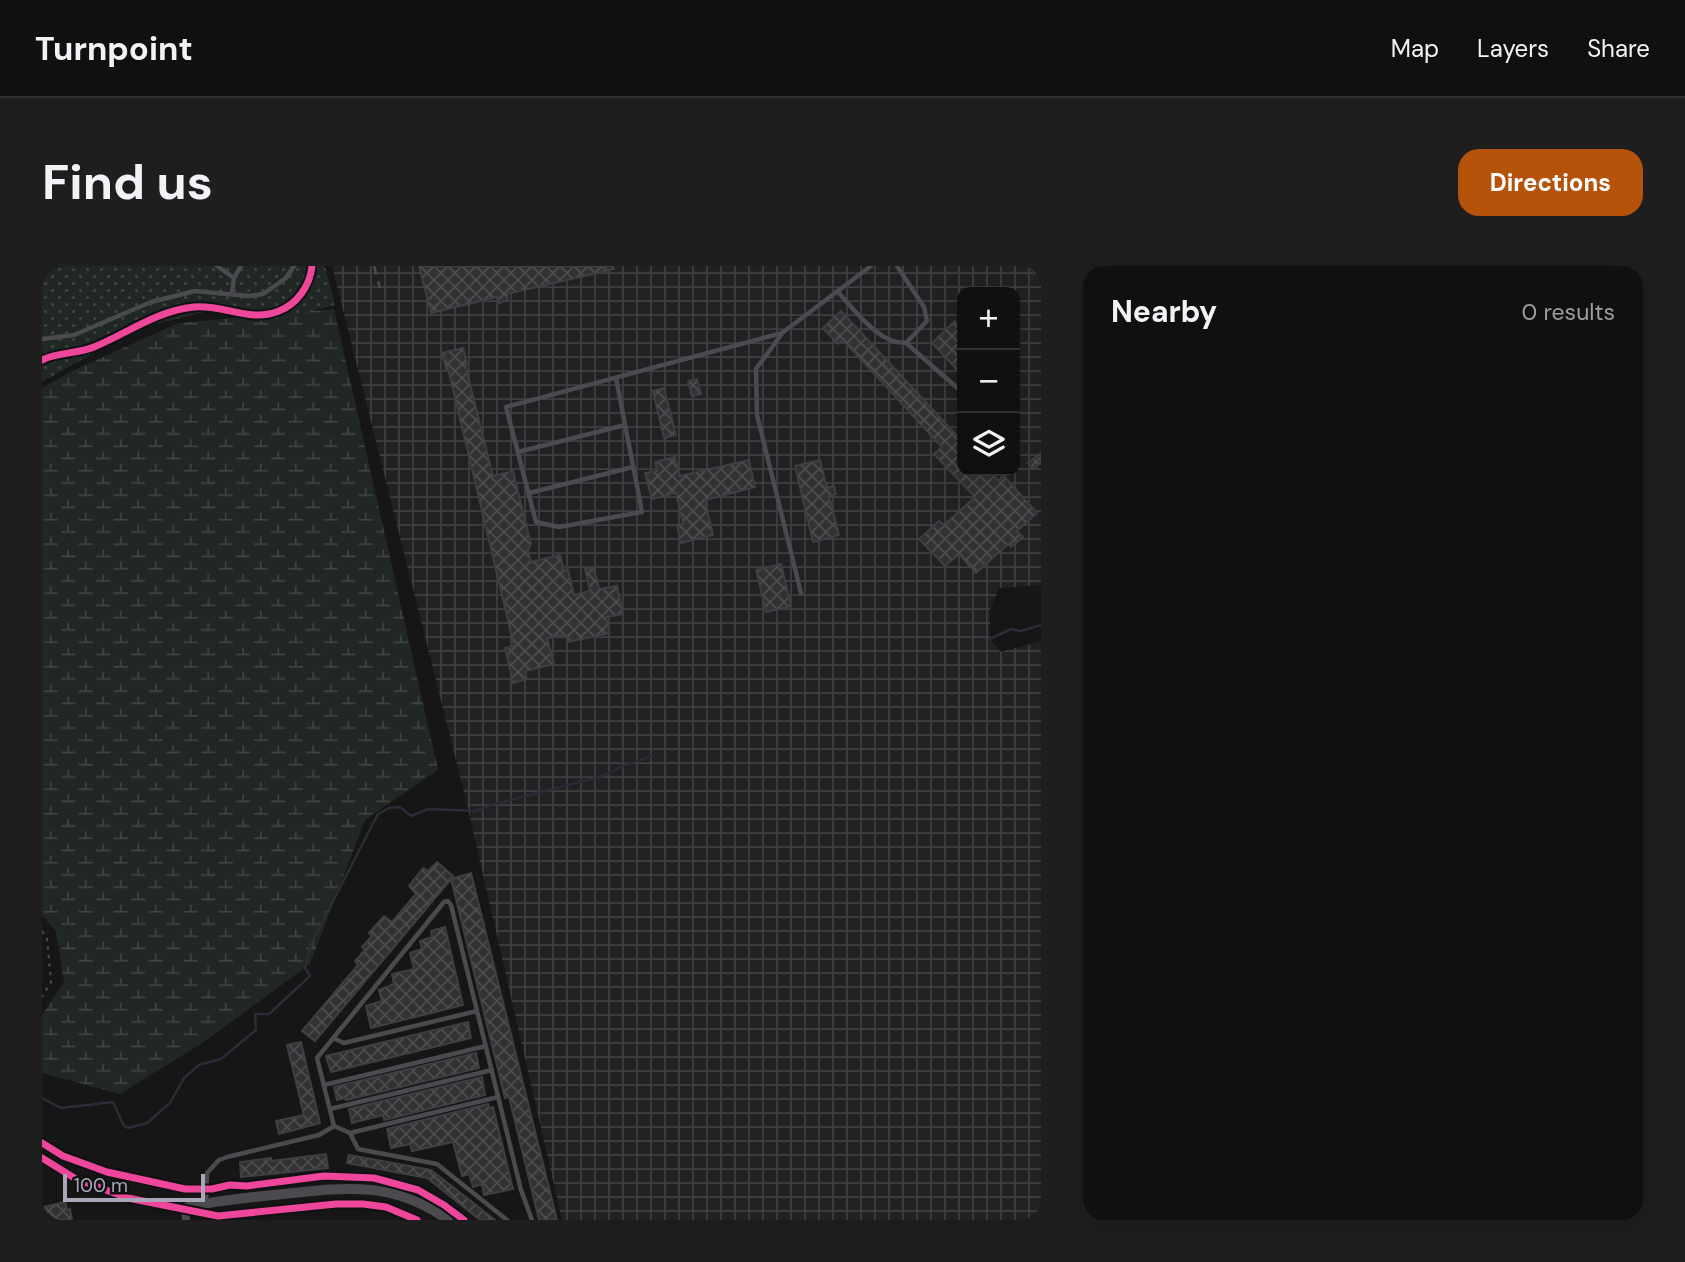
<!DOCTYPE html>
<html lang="en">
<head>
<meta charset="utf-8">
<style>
	:root { --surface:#101010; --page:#1e1e1e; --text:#f1f3f6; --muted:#9c9d9f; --line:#303030; --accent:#b45309 }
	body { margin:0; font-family:"DM Sans",sans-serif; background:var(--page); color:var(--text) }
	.controls { position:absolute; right:21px; top:21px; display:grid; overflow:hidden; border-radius:14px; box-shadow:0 7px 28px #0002 }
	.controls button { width:63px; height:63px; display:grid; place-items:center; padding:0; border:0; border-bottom:2px solid var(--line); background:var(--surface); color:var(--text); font:35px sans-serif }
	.scale { position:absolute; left:21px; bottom:18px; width:142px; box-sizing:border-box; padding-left:7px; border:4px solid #a9a7b7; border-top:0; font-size:19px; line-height:24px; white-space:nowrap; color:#a9a7b7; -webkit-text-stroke:5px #111012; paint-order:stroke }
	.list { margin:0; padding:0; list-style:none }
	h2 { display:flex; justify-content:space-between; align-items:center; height:91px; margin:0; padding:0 28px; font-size:30px }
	h2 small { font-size:23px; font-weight:400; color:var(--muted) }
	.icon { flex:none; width:38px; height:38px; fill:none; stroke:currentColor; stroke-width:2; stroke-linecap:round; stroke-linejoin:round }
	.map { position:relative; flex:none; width:999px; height:954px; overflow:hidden; border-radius:21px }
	header { display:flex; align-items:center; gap:42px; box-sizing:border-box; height:98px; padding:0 35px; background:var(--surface); border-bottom:2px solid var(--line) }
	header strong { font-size:33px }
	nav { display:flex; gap:38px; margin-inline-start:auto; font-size:24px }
	.intro { display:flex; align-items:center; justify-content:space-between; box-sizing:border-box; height:168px; padding:0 42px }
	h1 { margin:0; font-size:49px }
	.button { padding:18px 32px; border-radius:21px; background:var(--accent); color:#fff; font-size:24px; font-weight:700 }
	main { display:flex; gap:42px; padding:0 42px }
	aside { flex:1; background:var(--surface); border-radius:21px; box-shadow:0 7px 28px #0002 }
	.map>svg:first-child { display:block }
</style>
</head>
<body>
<header>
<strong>Turnpoint</strong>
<nav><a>Map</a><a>Layers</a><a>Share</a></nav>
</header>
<div class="intro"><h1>Find us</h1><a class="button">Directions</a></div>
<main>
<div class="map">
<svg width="999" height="954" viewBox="0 0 999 954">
	<defs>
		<pattern id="industrial-grid" width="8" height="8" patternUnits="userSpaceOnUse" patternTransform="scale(1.75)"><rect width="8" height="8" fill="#212022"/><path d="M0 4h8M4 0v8" fill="none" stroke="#3e3e40"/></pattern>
		<pattern id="wetland-marsh" width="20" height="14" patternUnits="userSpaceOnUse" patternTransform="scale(1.75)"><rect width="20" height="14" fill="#202724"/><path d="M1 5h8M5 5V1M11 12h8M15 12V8" fill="none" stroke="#3e4442"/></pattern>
		<pattern id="park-dots" width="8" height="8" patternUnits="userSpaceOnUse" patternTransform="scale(1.75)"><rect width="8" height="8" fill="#202724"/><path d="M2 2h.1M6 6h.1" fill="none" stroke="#3e4442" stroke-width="1.8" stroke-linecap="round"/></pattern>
		<pattern id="building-cross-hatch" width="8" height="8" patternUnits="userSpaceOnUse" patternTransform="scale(1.75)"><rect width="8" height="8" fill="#323234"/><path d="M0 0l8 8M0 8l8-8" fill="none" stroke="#4d4d4f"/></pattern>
	</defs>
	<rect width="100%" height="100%" fill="#161616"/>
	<path fill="url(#industrial-grid)" fill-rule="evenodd" d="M290,0H999V319L957,322L948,343V373L959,386L999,375V954H520L423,530ZM920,26H973V205H920Z"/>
	<path fill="url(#wetland-marsh)" d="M292,43L396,504L323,554L268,698L162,776L78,828L0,807V749L22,716L14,666L0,649V122L28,106L136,57Z"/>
	<path fill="url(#park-dots)" d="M0,0H283L293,39L242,52L216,55L163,46L94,63L0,116Z"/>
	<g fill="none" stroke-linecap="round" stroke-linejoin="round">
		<path stroke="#2a2c38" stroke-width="2.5" d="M948,373L969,363L979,365L999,359
			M0,832L19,842L71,836L82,860L86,862L105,857L128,837L142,812L157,799L179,793L214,764L213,748H227L268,710L263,702L269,678L336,548L347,542L358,541L369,550L386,543L434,545L446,540L561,510L583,499L611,490"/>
	</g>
	<path fill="url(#building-cross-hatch)" stroke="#3f3e42" stroke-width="2" d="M377,0H571L572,3L465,28L466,34L457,37L455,31L389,47Z
		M799,45L920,175V205H948L957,215L962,210L995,247L975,265L981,271L969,281L966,278L934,307L917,288L903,300L877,273L897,255L902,259L933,231L892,188L900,181L801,74L796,78L781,62Z
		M913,55L920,62V109L890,77Z
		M421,82L425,98H423L451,210L471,205L489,278L486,285L489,296L518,289L522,305L526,304L532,329L548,325L543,303L552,302L557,323L575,320L581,348L564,351L568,367L526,376L524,369L505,372L512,398L483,405L485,413L471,417L463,382L472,380L406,102L404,103L400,87Z
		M655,113L659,128L650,130L646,115Z
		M622,122L634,169L622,172L611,125Z
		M999,187V197L991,203L986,197Z
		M633,191L638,210L707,194L713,221L663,234L671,269L639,277L635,259L641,258L634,227L610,233L603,207L615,205L613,196Z
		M778,194L785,222L792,220L794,228L787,230L797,269L771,276L753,200Z
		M739,298L749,340L724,346L714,304Z
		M395,596L411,610L409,613L429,607L515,954H497L467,831L463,832L409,613L273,775L260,765L316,699L313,695L323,684L320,681L330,670L327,667L342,650L350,656L374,628L367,620L381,602L386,605Z
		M403,661L421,739L329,762L324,740L340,735L337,724L352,718L350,708L372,703L368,687L380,683L378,675L390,671L389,665Z
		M426,756L429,772L289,806L284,790Z
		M259,776L278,857L237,868L234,855L262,849L245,779Z
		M434,787L437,802L304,834L303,832L295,834L292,821Z
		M440,811L443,829L342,854L341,849L310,857L307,843Z
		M446,838L447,842L451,841L471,923L442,929L440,918L431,921L427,908L420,910L411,876L370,885L368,878L349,882L345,863Z
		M284,888L286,902L199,911L198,896L229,892V895Z
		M307,889L389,904L453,954H438L385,912L305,897Z
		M23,936L25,944L28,943L30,954H4L2,941Z"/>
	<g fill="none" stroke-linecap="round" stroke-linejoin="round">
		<path stroke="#4c4c51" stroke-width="2" stroke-dasharray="3.5 5" stroke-linecap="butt" d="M0,665L5,672L9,716L0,731"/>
		<path stroke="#4b4a4f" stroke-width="4.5" d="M175,0L192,12L190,27
			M988,0L999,9
			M192,12L199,0
			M795,25C812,43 836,78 864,77L885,55L882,41L855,0
			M739,69L714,103L715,149L759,327
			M0,73L32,69L109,36L153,25L207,30L221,28L244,12L252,0
			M864,77L920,126
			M574,112L600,246L517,261L494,256L464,141L740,67L829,0
			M476,186L583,159
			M487,227L591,201
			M291,772L302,777L435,745
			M282,819L444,780
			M288,843L450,804
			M292,860L275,792L402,636L406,635L409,639L479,924L490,954
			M292,860L308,867L316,883L395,898L465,954
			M308,867L456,831
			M164,936L165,907L177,894L185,891L277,869L292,860"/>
		<path stroke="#4b4a4f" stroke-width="8" d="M143,942L144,954"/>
		<path stroke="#4b4a4f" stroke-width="10" d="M0,892L34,913L86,932L176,950L294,938H321L344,941L375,954
			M146,941C178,934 210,931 242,928C305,921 352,915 406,954"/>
		<path stroke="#4c4b50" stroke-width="2.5" stroke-dasharray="9 7" stroke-linecap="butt" d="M332,0L338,22"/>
		<g stroke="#111012" stroke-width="11">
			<path id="cycleway" d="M0,94C16,86 35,88 52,81C86,67 114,45 152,41C181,38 208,57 237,45C255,38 268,20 270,0
				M0,877L21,890L65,906L143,923H170L188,919L205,920L282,910L332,912L376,924L402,939L422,954
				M0,892L34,913L86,932L176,950L294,938H321L344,941L375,954"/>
		</g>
		<use href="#cycleway" stroke="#ed469a" stroke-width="7"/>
	</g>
</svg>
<div class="controls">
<button>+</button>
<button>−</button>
<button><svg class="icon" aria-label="layers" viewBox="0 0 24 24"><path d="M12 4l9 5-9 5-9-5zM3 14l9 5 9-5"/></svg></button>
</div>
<div class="scale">100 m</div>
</div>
<aside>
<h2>Nearby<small>0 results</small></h2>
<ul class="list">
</ul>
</aside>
</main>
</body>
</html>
